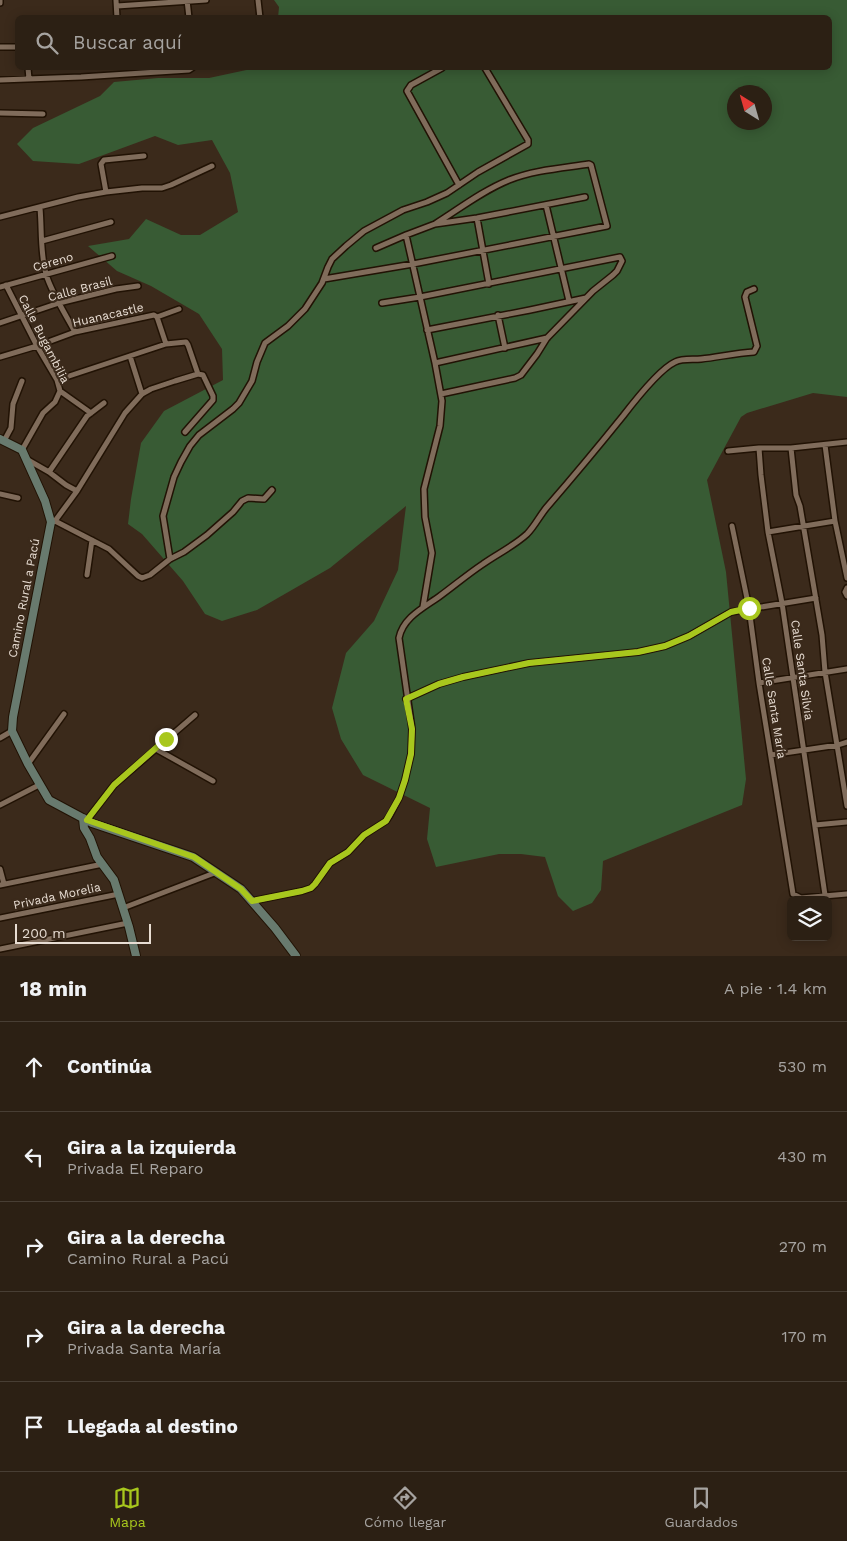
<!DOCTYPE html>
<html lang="es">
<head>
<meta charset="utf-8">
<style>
	:root { --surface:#2c2014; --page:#34281d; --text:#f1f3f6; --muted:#a6a3a0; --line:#483e34; --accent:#a8c71d }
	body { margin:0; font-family:"Work Sans",sans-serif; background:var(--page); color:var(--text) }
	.controls { position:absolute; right:15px; bottom:15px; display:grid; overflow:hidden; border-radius:8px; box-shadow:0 2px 12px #0003 }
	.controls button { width:45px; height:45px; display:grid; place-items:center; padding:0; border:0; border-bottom:1px solid var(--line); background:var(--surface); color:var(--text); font:25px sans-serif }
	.compass { position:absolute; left:727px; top:85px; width:45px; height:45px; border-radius:50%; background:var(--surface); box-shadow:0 2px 12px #0003; rotate:323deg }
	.scale { position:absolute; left:15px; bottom:12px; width:136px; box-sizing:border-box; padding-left:5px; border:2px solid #e8ddd3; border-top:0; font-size:14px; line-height:18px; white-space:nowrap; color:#e8ddd3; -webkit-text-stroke:4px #3b2a1b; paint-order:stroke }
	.stop { position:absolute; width:15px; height:15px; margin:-11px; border:4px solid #a8c71d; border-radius:50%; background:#fff }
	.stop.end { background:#a8c71d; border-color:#fff; box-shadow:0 1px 5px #0008 }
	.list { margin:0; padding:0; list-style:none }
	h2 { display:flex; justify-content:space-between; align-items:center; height:65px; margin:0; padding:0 20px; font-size:21px }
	h2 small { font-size:16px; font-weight:400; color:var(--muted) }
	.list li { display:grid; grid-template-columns:32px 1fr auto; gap:15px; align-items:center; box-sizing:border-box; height:90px; padding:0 20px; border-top:1px solid var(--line) }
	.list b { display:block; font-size:19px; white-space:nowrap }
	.list p { margin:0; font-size:16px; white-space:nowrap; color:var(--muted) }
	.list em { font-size:16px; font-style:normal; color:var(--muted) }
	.icon { flex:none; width:28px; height:28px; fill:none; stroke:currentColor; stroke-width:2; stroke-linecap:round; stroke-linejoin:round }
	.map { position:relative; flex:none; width:847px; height:956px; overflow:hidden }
	.search { position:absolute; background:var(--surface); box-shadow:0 2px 12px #0003; left:15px; right:15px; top:15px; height:55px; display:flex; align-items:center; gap:12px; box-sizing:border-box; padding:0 18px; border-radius:8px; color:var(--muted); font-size:19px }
	.sheet { height:515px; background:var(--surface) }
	nav { display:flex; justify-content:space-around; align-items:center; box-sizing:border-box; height:70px; border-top:1px solid var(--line); background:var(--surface); font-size:14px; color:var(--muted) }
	nav a { display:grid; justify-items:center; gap:2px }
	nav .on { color:var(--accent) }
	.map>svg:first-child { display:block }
</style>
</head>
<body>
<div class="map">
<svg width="847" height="956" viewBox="0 0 847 956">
	<rect width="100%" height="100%" fill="#3b2a1b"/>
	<path fill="#385b34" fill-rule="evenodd" d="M274,0H847V397L813,393L747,413L741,417L707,480L726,572L746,779L742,805L603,861L601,890L592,903L573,911L558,896L545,857L521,854H499L436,867L427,839L430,808L363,775L341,739L332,708L346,653L374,621L398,570L406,506L330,568L257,610L222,621L205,614L183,581L142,534L128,524L131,499L141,443L164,411L223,380L222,349L199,314L151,286L117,271L88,246L129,239L146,219L181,235H200L238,212L230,173L212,140L178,145L155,136L79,164L33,161L17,144L33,128L100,96L114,82L158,78H209L251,69L252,68H830V18H278L279,7ZM734,92H764V122H734Z"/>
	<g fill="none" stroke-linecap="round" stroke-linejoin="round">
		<g stroke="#211204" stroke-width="8">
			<path id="street" d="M116,0L117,18
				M187,0L189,18
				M258,0L260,18
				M0,3V0
				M117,6L206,0
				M0,47H18
				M28,68L29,79
				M442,68L411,85L407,91L459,185
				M0,80L81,77L189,70L192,68
				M0,113L43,114
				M106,192L101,164L104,160L144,156
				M546,205L569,301
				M40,208C42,230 40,252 46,274C51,292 66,315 75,332
				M0,217L78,197L106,192L142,188H162L171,185L212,166
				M477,218L489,284
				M406,235L435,363L442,401L440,426L424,489L425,517L432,553L423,607
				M42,241L111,222
				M376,248L406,235L435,224L477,218L585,197
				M324,279L413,264L607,226L591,165L589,164C563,168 534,170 509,180C482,191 459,209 435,224
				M6,285L37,346L57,380L60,391L55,402L43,413L22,450
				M0,287L112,256
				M382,303L420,297L620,257L622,261L617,271L613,275L593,291L547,338L537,354L521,375L515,378L441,394
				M498,315L505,348
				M157,317L166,344
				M0,323L59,303L116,289L138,286
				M427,330L530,310L586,298
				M130,356L142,394
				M0,357L37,346L75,332L154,315L157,317L179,309
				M435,363L547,338
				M57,380L166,344L186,342L188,345L198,374
				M60,391L91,413
				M4,441L11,428L13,404L22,381
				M825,445L835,521L847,578
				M759,448L761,475L768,532L782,603L825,895
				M791,448L796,495L800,506L822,635L825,672L847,806
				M728,451L759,448H791L847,442
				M28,460L49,472L66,485L77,491
				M49,472L87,416L104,403
				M0,494L18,498
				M55,521L77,491L125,413L142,394L151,389L175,381L198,374L203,375L213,396V400L185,432
				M53,522L55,521L109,549L138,576L142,578L150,575L170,559L184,552L207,535L233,512L242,501L248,498L264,499L272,490
				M732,526L749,608L759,683L793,894L801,898L847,894
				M768,532L835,521
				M170,559L163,516L174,477L181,462L190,446L199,435L233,409L239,403L252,381L257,362L265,343L288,326L305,309L322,283L328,267L332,259L346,246L364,231L403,210L427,202L447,193L478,172L528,144V140L485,68
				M87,575L92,540
				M847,588L845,592L847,596
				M759,683L847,669
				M406,699L439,684L463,677L529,663L638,652L665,646L689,636L731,612L816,598
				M0,738L12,731
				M156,749L213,781
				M771,755L838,745L847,742
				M28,764L64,714
				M0,805L39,785
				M87,820L114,785L195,715
				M815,825L847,822
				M0,869L4,884
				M0,885L103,864
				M252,901L302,891L311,888L315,884L330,863L348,852L364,835L386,821L390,815L399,798L405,780L411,754L412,729L399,638C403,617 425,607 440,596C455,585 468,574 483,564C497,554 514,546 527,534C535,526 540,515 547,507C573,477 598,447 623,416C633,403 660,369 675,362C683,358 693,360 701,359C719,357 736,353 754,352L757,346L745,297L747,292L754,289
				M123,908L217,872
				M0,918L119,894
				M0,949L128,923"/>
		</g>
		<g stroke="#211204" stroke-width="10">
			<path id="secondary" d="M0,439L22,450L45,501L51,522L13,717L12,731L28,764L49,800L92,823L193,857L241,889L275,928L296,956
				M83,818L84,828L90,838L97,857L114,880L129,927L136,956"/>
		</g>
		<use href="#street" stroke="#806c5b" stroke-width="5"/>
		<use href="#secondary" stroke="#687a6e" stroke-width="8"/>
	</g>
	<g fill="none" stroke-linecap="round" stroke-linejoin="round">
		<path stroke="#a8c71d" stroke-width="6" d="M166,739L114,785L87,820L194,857L241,889L252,901L302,891L311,888L315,884L330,863L348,852L364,835L386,821L399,798L405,780L411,754L412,729L406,699L439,684L463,677L529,663L638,652L665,646L689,636L731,612L749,608"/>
	</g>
	<g text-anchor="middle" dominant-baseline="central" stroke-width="4.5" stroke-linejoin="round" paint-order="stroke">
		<g font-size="12" fill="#e8ddd3" stroke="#3b2a1b">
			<text transform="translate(53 262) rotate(-16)">Cereno</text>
			<text transform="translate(80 289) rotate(-15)">Calle Brasil</text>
			<text transform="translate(108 315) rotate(-13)">Huanacastle</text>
			<text transform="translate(44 339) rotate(63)">Calle Bugambilia</text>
			<text transform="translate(24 598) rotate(-79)">Camino Rural a Pacú</text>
			<text transform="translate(802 670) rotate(82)">Calle Santa Silvia</text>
			<text transform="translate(774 708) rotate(81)">Calle Santa María</text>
			<text transform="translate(57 896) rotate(-12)">Privada Morelia</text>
		</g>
	</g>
</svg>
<div class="controls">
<button><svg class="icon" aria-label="layers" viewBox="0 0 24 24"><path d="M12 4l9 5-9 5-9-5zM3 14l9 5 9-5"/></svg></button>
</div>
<svg class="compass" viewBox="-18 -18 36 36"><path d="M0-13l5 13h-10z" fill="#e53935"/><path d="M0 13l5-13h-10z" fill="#a6a3a0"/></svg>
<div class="scale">200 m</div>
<div class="stop" style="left:749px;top:608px"></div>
<div class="stop end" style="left:166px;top:739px"></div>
<div class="search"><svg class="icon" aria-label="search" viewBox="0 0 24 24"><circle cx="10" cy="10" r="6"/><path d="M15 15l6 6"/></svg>Buscar aquí</div>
</div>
<section class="sheet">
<h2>18 min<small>A pie · 1.4 km</small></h2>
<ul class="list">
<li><svg class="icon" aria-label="ahead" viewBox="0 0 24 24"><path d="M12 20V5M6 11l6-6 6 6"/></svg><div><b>Continúa</b></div><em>530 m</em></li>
<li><svg class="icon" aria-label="left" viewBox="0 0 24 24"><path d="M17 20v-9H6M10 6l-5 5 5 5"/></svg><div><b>Gira a la izquierda</b><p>Privada El Reparo</p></div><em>430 m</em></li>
<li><svg class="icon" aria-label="right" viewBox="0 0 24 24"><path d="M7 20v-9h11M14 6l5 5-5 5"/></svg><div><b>Gira a la derecha</b><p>Camino Rural a Pacú</p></div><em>270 m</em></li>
<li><svg class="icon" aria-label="right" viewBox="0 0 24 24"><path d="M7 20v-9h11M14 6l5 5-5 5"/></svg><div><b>Gira a la derecha</b><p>Privada Santa María</p></div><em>170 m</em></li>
<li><svg class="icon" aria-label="arrive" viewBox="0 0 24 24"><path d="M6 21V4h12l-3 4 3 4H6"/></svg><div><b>Llegada al destino</b></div></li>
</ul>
</section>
<nav>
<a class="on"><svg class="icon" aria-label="map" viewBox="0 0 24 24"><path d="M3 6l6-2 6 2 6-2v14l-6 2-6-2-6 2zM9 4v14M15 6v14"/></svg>Mapa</a>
<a><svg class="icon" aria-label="directions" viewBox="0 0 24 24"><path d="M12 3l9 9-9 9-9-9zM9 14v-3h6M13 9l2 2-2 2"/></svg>Cómo llegar</a>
<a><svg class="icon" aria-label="saved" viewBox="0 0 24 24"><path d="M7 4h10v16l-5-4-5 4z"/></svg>Guardados</a>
</nav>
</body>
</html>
